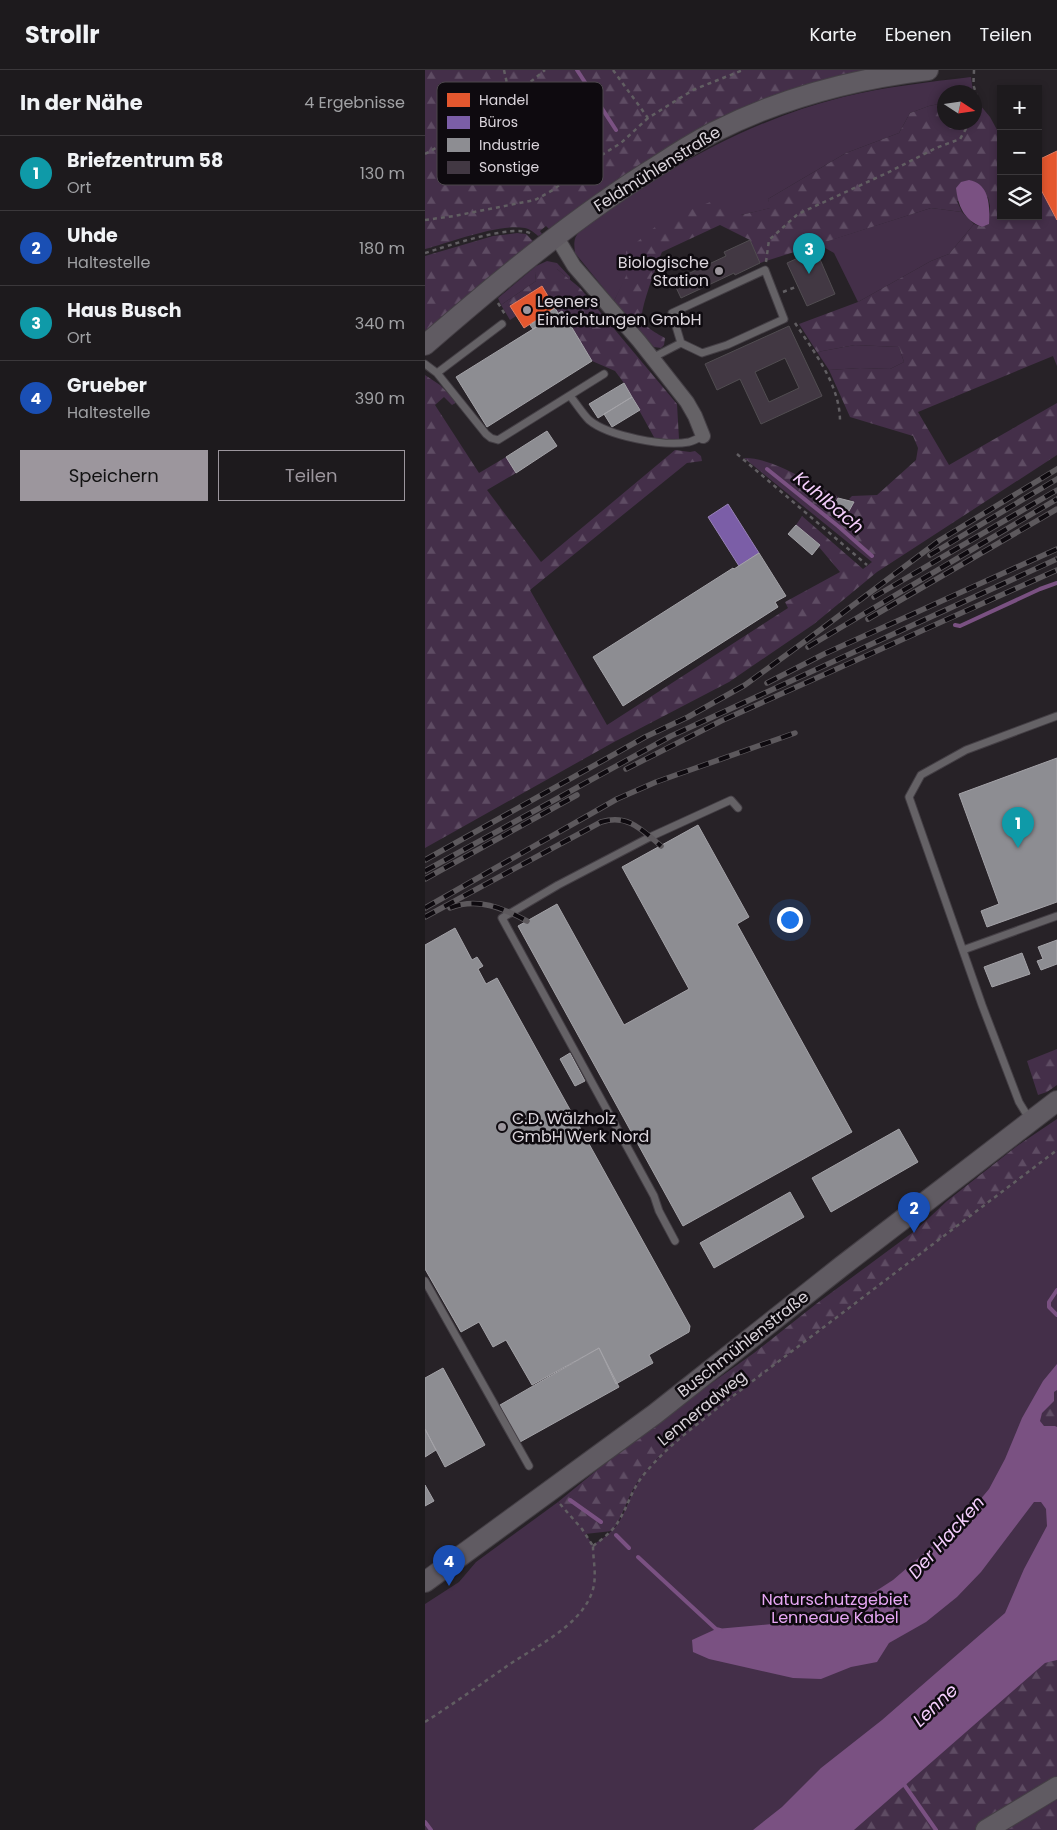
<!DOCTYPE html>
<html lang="de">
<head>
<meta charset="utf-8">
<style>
	:root { --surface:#1d1a1d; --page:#2a272a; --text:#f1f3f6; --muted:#a0a1a4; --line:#3b383b; --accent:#9c969d }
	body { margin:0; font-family:Poppins,sans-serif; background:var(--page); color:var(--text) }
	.controls { position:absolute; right:15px; top:15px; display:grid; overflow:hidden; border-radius:0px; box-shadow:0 2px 8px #0003 }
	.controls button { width:45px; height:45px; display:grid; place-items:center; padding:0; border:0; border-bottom:1px solid var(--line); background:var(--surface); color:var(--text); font:25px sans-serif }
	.compass { position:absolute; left:512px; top:15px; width:45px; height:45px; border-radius:50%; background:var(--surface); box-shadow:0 2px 8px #0003; rotate:102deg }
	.you { position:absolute; left:364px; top:849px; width:18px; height:18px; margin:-12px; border:4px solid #fff; border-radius:50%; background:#1a73e8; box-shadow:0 0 0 8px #1a73e833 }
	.badge { display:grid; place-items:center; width:32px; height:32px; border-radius:50%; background:var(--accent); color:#fff; font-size:16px; font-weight:700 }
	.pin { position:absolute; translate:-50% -41px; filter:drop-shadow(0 1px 2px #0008) }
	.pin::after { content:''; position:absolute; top:26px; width:18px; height:15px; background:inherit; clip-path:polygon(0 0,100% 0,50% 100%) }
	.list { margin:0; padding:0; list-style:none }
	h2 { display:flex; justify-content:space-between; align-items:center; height:65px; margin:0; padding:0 20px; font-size:21px }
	h2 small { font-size:16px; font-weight:400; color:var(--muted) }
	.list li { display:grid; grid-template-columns:32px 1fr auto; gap:15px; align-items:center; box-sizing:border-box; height:75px; padding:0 20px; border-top:1px solid var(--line) }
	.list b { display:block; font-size:19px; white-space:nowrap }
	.list p { margin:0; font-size:16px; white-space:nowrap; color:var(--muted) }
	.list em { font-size:16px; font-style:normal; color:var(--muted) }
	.actions { display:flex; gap:10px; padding:15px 20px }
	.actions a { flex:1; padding:11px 0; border:1px solid var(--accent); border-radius:0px; text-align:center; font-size:18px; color:var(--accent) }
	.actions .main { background:var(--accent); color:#111 }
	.icon { flex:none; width:28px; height:28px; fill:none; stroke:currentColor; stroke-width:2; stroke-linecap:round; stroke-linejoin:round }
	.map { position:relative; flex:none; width:632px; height:1760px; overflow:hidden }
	header { display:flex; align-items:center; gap:30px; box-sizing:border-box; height:70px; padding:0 25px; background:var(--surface); border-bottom:1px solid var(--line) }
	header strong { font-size:24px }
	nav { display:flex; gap:28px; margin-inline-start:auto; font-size:18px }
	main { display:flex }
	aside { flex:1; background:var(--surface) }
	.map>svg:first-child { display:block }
</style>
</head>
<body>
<header>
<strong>Strollr</strong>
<nav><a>Karte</a><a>Ebenen</a><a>Teilen</a></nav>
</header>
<main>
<aside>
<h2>In der Nähe<small>4 Ergebnisse</small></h2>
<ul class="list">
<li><span class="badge" style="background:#0f9aa8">1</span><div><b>Briefzentrum 58</b><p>Ort</p></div><em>130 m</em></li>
<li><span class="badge" style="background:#1a4fb4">2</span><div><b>Uhde</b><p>Haltestelle</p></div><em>180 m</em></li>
<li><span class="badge" style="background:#0f9aa8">3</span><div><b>Haus Busch</b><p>Ort</p></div><em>340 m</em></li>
<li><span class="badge" style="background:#1a4fb4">4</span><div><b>Grueber</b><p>Haltestelle</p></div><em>390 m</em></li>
</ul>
<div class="actions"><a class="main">Speichern</a><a>Teilen</a></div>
</aside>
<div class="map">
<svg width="632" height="1760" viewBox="0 0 632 1760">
	<defs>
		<pattern id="forest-firs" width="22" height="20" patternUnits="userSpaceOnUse" patternTransform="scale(1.25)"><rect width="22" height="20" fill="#442f49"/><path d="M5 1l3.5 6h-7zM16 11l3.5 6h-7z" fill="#5e4c63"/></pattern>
	</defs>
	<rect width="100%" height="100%" fill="#272227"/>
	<path fill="#442f49" d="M546,7L548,22H520L519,33L504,36L485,43L474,63L421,83L343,129L346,138L316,145L201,181L202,206L189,231L150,183C149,174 148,168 155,161C234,103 318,52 418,27C460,17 503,12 546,7Z
		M506,138L537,142L549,154L524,184L506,191L433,232L409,183L393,174Z
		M122,191L132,193L145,207V210L132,199L110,203L111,211L76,235L73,228L111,196Z
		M430,275L474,277L479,292L465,299L435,298L404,300L392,282Z
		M632,1080V1696L522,1760H0V1534L34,1512L51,1492L133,1432L157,1459L168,1475C177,1469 188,1462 194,1452C204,1435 206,1419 221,1401C246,1372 278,1350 308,1326Z"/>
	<path fill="url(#forest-firs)" d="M0,0H455L201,105L124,159L121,156L115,161L117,164L113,166C110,163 105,159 100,158C75,153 26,172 0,179Z
		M550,29L565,47L576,67V146H613L614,115L632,150V296L628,286L493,342L524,395L632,333V385L452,502L389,554L304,612L189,672L0,778V305L15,315L32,332L27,335L19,327L10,335L54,403L81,387L91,403L62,420L116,492L250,380L265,382L270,381L276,386L277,391L262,393L105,520L182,655L363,538L360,532L415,502L394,477L395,475L371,455L377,446L438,499L447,492L319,388C346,387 387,414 412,426L413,428L408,437L423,441L429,432L424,429L427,426L452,425L491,390L493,378L488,366L425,347L404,300L435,298L465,299L479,292L474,277L430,275L392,282L374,254L433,232L506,191L524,184L549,154L557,157L563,154L565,136L563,127L532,131L537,142L506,138L335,193L325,170L295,155L237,182C232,194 216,237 217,247C218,257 233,264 240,268L239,275L236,278L229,277L189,231L201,206V181L236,152L295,128L316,145L345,138L343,129L421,83L474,63L485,43L504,36L519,33L520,52H550Z
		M92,163L101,164L109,172L0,275V186L68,166Z
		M117,196L132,199L155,218L252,334L254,369H230L199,313L190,301L167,291L137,242L133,243L117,217L86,236L91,246L85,250L76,235L111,211L110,203Z
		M632,979V1015L622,1022L613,1025L602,991Z
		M632,1049V1080L308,1326C276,1352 238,1377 214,1410C202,1426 199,1446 187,1461L160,1464L133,1432L222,1359L329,1283L391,1234L491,1160L522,1131L592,1076Z
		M632,1320V1357L630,1356H619L615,1351L617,1343L629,1331V1322Z
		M632,1590V1760H429L620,1593Z"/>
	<path fill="#7a5182" d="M544,110C565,114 565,136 564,154L557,157C539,150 533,136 531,118L536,112Z
		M632,1294V1320L629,1322V1331L617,1343L615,1351L619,1356H630L632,1357V1590L620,1593L429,1760H328L357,1737L396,1698L457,1650L580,1543L599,1499L622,1456L621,1439L616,1432H609L556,1502L532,1527L501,1552L464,1573L452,1592L426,1597L396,1609L368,1608L284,1589L268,1582L267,1570L291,1559L347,1554L386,1547L451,1521L468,1510L540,1448L564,1419L580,1389L597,1348L618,1311Z"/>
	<path fill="#e4572e" stroke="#e17d62" d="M632,81V150L613,114V90Z
		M117,216L130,238L99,258L85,236Z"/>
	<path fill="#7b5ea7" stroke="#9882b7" d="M303,434L334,483L314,496L283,447Z"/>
	<path fill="#8d8d92" stroke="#a4a3a8" d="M130,238L133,243L108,259L105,255Z
		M137,241L167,291L62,357L31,307Z
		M199,313L207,327L173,348L164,334Z
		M207,327L215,340L187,357L179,344Z
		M122,361L132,376L91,403L81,387Z
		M413,428L429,432L424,441L408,437Z
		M371,455L395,475L387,485L363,464Z
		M334,483L361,526L350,532L353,537L198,636L168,587L308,498L309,499Z
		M632,688V832L562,857L556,841L574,834L534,724Z
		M273,755L324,847L312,854L427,1062L258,1156L93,856L132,834L199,955L264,919L197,797Z
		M30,858L47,890L52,887L58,896L53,899L61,914L72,908L265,1256L264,1262L224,1285L228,1293L191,1314L174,1278L107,1315L81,1270L68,1277L54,1252L36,1262L0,1199V875Z
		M632,870V894L616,900L612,891L618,889L613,877Z
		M597,883L605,904L567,917L559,897Z
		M145,983L160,1011L150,1016L135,989Z
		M474,1059L493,1092L406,1142L387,1108Z
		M365,1122L379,1147L289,1198L275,1173Z
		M174,1278L194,1317L95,1372L75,1335Z
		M18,1298L60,1375L20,1397L0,1359V1308Z
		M0,1359L11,1380L0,1387Z
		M0,1415L9,1431L0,1436Z"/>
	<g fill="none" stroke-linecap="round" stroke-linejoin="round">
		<path stroke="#7a5182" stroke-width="4" d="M152,0L191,60
			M342,399L413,456L447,486
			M530,555L535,556L615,519L632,513
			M632,1220L624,1232V1237L632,1245
			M145,1430L176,1452
			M191,1465L204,1478
			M213,1487L291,1559L295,1560
			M478,1713L511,1760
			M0,1752L6,1760"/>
	</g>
	<path fill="#423843" stroke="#514d51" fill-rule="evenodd" d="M325,170L335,193L310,205L309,203L256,228L248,211L301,186L299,182Z
		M391,180L410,224L382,236L362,193Z
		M364,256L397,326L336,354L315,309L292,320L280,294ZM360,288L374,318L344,332L330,302Z"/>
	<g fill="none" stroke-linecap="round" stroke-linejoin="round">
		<g stroke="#443f45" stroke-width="9">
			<path id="lane" d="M340,200L359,249L302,275L277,283L256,273L247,243Z
				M227,288L256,273
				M0,294L12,303L77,254
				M12,303L61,364L66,368L73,370L179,304
				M145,326C151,333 157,343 164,350C183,366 239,377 264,372C268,371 274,368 278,366
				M538,880L632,846
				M605,1050L594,1032L557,935L484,727L496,705L541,680L632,646
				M250,1171L234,1141L229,1126L77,848L133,815L225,767L306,730L313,738
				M0,1211L104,1396"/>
		</g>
		<g stroke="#443f45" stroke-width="16">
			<path id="street" d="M131,166L149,196L214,271L262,332L270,346L278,366"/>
		</g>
		<g stroke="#443f45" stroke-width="22">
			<path id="secondary" d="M0,275C75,210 150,147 234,95C252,83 270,72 289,62C356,28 429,9 503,0
				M0,1512L230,1344L417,1196L632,1031
				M561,1760L632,1717"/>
		</g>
		<path stroke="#615e62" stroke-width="2.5" stroke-dasharray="4 4" stroke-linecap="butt" d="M79,0L83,18
			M188,0L223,48L268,20L318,0
			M549,0C549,5 548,11 549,17C552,27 555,35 550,44
			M0,84L27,69L64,55L85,33L83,18L92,23L120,0
			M0,150L29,146L110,130L128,120L159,96L196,73L223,48
			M0,183C23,176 88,153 107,164
			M341,192L344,170L373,144L462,103L511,78L535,69L545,52
			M358,222L373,216
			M73,233L81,246
			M370,253C389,282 415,315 415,351
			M312,384L442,495
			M135,1434L157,1459L168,1476
			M168,1476C177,1469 187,1462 193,1452C204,1435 206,1419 221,1402C245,1373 278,1350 308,1326L632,1080
			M0,1652C28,1634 55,1615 82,1596C110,1577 153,1557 166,1525C173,1509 168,1492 168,1476"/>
		<use href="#lane" stroke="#656266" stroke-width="7"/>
		<use href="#street" stroke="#656266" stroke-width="14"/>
		<use href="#secondary" stroke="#605b62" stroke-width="20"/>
		<g stroke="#5d595d" stroke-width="5.5">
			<path id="rail" d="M505,485L632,409
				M449,527L632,420
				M443,549L632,439
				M383,577L632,429
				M342,613L399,584L632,479
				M201,699L296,651L632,500
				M0,790L220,667L263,647L320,615L383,569L515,470L632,399
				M0,801L246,666L632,489
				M0,809L152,725
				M0,838L192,729L231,712L370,663
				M25,838C52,827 78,838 102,851
				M0,847L176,752C203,744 216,759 236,776"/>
		</g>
		<use href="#rail" stroke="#0e0a0f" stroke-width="4" stroke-dasharray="11" stroke-linecap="butt"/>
	</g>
	<g fill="#9c969d" stroke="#0e0a0f" stroke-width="2">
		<circle cx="294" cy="201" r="5"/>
		<circle cx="102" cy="240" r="5"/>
		<circle cx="77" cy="1057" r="5"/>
	</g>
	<g text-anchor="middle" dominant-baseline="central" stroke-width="5" stroke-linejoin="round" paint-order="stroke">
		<g font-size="16" fill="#dbd5dc" stroke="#0e0a0f">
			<text transform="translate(232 99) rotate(-32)">Feldmühlenstraße</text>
			<text transform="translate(318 1274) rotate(-38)">Buschmühlenstraße</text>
			<text transform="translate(277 1338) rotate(-39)">Lenneradweg</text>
		</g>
		<g font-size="16" fill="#dbd5dc" stroke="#0e0a0f" text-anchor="start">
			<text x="284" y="192" text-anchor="end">Biologische<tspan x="284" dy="18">Station</tspan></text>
			<text x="112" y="231">Leeners<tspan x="112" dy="18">Einrichtungen GmbH</tspan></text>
			<text x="87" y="1048">C.D. Wälzholz<tspan x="87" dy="18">GmbH Werk Nord</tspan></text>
		</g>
		<g font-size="16" fill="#e7a7f4" stroke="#0e0a0f">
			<text x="410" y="1529">Naturschutzgebiet<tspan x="410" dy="18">Lenneaue Kabel</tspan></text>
		</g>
		<g font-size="18" font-style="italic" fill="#f6cffe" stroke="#0e0a0f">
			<text transform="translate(404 432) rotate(40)">Kuhlbach</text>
			<text transform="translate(521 1467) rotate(-48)">Der Hacken</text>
			<text transform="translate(510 1635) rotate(-43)">Lenne</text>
		</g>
	</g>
	<rect x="12" y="12" width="166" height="103" rx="8" fill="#0e0a0f" stroke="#4c474c" stroke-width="1"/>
	<rect x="22" y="23" width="23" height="14" fill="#e4572e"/>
	<rect x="22" y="46" width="23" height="13" fill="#7b5ea7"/>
	<rect x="22" y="68" width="23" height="14" fill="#8d8d92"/>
	<rect x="22" y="91" width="23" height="13" fill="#423843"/>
	<g font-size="14" fill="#dbd5dc">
		<text x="54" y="35">Handel</text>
		<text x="54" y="57">Büros</text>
		<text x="54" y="80">Industrie</text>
		<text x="54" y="102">Sonstige</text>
	</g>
</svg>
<div class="controls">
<button>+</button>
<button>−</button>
<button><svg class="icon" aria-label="layers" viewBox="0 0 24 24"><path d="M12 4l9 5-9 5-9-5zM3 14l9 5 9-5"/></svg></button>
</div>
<svg class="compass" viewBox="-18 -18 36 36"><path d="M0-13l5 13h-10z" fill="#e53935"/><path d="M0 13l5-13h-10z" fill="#a0a1a4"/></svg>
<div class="you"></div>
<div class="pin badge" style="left:593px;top:778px;background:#0f9aa8">1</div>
<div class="pin badge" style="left:489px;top:1163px;background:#1a4fb4">2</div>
<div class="pin badge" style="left:384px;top:204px;background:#0f9aa8">3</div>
<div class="pin badge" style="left:24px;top:1516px;background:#1a4fb4">4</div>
</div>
</main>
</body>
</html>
